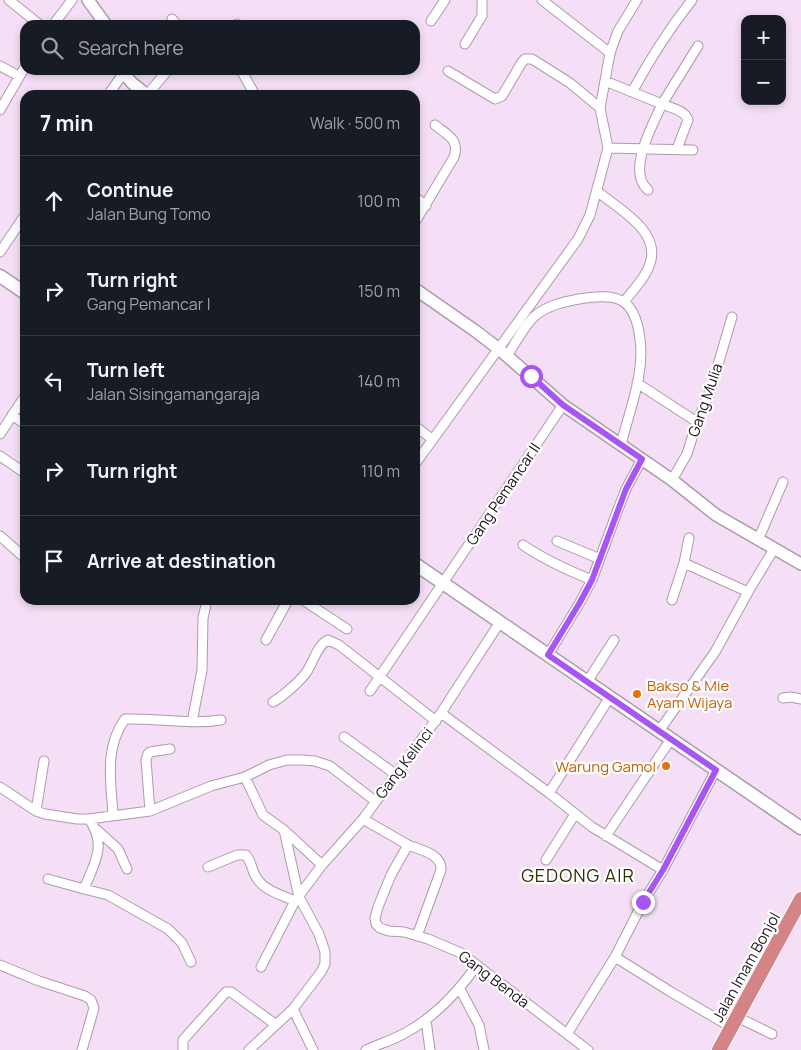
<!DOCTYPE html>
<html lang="en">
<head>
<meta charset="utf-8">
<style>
	:root { --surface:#171b24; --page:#242831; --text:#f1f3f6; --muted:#9ea1a6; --line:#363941 }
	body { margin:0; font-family:Manrope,sans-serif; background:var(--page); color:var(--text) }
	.controls { position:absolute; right:15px; top:15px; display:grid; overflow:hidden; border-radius:10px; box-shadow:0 2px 8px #0003 }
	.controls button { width:45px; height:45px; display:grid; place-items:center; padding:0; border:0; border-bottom:1px solid var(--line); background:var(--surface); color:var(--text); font:25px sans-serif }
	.stop { position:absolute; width:15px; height:15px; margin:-11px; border:4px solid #a855f7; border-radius:50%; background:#fff }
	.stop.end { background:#a855f7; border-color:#fff; box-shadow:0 1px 5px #0008 }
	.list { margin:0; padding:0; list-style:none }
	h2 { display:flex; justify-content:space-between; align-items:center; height:65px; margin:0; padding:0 20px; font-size:21px }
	h2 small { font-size:16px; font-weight:400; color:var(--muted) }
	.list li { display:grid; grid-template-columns:32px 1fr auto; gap:15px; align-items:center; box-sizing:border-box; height:90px; padding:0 20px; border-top:1px solid var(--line) }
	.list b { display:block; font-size:19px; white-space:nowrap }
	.list p { margin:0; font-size:16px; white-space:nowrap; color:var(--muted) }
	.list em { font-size:16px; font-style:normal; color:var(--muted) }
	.icon { flex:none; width:28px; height:28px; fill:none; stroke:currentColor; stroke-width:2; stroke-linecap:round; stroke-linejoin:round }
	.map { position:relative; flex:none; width:801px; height:1050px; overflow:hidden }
	.search { position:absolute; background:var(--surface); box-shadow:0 2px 8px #0003; left:20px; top:20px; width:400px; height:55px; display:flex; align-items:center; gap:12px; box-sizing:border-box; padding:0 18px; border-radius:15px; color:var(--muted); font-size:19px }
	.panel { position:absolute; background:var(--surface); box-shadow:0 2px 8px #0003; left:20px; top:90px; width:400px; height:515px; border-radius:15px }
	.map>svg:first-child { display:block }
</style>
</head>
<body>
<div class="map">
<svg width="801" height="1050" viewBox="0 0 801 1050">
	<rect width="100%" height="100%" fill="#f5dff6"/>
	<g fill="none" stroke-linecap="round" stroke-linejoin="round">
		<g stroke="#ae99af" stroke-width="11">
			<path id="minor" d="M9,0L40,25
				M542,0L610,53L600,108L608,148L693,150
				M172,19L177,25
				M431,21L445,0
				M53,25L72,0
				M237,25V24
				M465,44L482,16V0
				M610,53L618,31L637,0
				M0,66L19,76
				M241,70L255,95
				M448,71L495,99L502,96L522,62L525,59H532L570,83L600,108
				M605,81L632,92C650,59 669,29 692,0
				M632,92L662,104L698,46
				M108,95L123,74
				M147,95L168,70
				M0,110L25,67
				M648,190C626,171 653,125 662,104C671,108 685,110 688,120L677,149
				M597,191C617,208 658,229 651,260C648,275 633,290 624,302
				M415,197L426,206
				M415,222L454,157C460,139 447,135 435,125
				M0,252L25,215
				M507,356C515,344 525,324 536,315C549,305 563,302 579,299C616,293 635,296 640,339C645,374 629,411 621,445
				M637,383L697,422
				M12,415L25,424
				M415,426L432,439
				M0,434L25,396
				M0,456L25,473
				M415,464L578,239L590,215L608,148
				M672,480L687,454L697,422L710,392L732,317
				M0,536L25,558
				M758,540L783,482
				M557,541L600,559
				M523,545C545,560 567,570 592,580
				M684,563L689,538
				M303,600L347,629
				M672,600L684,563L748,592
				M266,640L288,600
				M548,655L579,604L592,580L617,512L626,489L642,459
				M587,682L614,640
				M370,691L563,405
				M783,698L791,697L801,699
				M273,702C283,696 298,683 306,673C313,663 317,645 328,640L339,645L436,721
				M441,713L549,793L592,827L663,870
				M192,722L202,670L203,618L207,600
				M659,731L715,652L748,592L774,549
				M344,737L395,774
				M245,777L263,815L284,830L322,865
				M0,787L36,811L45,814L77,819H89L150,811L211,786L245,777L269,765L287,760H302L315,761L330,766L375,801
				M549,793L610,697
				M36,811L44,761
				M150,811L146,760L148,754L150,752L170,749
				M113,815C111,782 104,748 125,719C157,718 189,725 221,720
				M89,819C107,845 95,862 84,889L108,895L168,929L182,943L191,962
				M363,819L408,845L391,875L378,907L375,918L376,924L380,928L389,931L404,932L428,939L461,953L588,1050
				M97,830L118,849L127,869
				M606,836L671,739
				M408,845C421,850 442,854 441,870L417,936
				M546,860L575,814
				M208,867L237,855H246C251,861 251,866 254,873C261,890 279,894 295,901
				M48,879L84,889
				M615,957L671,992L731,1027
				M0,965L39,981L85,996L91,1000L94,1008L82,1050
				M261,967L295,901L322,865L363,819L441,713L500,622
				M460,989L479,1025L484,1050
				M293,1009L313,1050
				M737,1017L772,1034
				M426,1020L430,1050
				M567,1034L615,957L643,902L663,870L716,770
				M183,1050V1040L226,992H231L275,1024
				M249,1050L293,1009L321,972L325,964V952L319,934L299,897L284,830
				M366,1050C379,1044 393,1040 405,1033C435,1017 458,992 477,965"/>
		</g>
		<g stroke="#ae99af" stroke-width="14">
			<path id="tertiary" d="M88,0L106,25
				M121,70L132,83L147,95
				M415,289L474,330L499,349L563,405L672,480L716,515L801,564"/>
		</g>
		<g stroke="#ae99af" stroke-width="15">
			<path id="secondary" d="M0,276L25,293
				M415,564L801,828"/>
		</g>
		<g stroke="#fff" stroke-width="16">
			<path id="trunk" d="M719,1050L801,899"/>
		</g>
		<use href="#minor" stroke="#fff" stroke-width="9"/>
		<use href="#tertiary" stroke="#fff" stroke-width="11"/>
		<use href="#secondary" stroke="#fff" stroke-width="12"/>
		<use href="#trunk" stroke="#d48486" stroke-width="14"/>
	</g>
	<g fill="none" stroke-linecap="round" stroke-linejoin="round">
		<path stroke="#a855f7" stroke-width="6" d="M531,376L563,405L642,459L626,489L592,580L579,604L548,655L716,770L663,870L643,902"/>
	</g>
	<g fill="#e8710a" stroke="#fff" stroke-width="2">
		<circle cx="637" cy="694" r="5"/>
		<circle cx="666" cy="766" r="5"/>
	</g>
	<g text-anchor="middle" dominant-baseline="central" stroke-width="4.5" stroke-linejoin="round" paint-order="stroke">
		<g font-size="15" fill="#1b131b" stroke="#fff">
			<text transform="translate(705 400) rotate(-71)">Gang Mulia</text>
			<text transform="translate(503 494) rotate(-56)">Gang Pemancar II</text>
			<text transform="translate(404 763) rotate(-53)">Gang Kelinci</text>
			<text transform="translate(746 967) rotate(-61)">Jalan Imam Bonjol</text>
			<text transform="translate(494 979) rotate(37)">Gang Benda</text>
		</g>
		<g font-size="15" fill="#c56008" stroke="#fff" text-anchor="start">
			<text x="647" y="685">Bakso &amp; Mie<tspan x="647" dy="17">Ayam Wijaya</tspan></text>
			<text x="656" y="766" text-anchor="end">Warung Gamol</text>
		</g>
		<g font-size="18" letter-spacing="1" fill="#312f04" stroke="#fff">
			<text x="578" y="875">GEDONG AIR</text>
		</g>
	</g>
</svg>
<div class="controls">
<button>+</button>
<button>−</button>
</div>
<div class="stop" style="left:531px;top:376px"></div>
<div class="stop end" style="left:643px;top:902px"></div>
<div class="search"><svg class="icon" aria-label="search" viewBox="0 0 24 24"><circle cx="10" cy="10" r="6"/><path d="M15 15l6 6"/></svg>Search here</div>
<section class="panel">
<h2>7 min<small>Walk · 500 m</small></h2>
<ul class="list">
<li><svg class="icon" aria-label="ahead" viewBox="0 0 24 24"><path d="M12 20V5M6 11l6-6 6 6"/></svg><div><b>Continue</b><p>Jalan Bung Tomo</p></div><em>100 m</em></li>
<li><svg class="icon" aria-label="right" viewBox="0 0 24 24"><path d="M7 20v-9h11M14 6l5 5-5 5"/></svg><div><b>Turn right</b><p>Gang Pemancar I</p></div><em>150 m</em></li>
<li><svg class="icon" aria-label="left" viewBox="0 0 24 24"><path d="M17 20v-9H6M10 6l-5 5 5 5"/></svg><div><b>Turn left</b><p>Jalan Sisingamangaraja</p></div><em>140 m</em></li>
<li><svg class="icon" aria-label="right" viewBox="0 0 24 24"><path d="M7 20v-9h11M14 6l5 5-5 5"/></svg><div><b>Turn right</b></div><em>110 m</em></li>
<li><svg class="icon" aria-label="arrive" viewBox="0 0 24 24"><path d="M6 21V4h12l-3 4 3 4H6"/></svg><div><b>Arrive at destination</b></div></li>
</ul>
</section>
</div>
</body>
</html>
